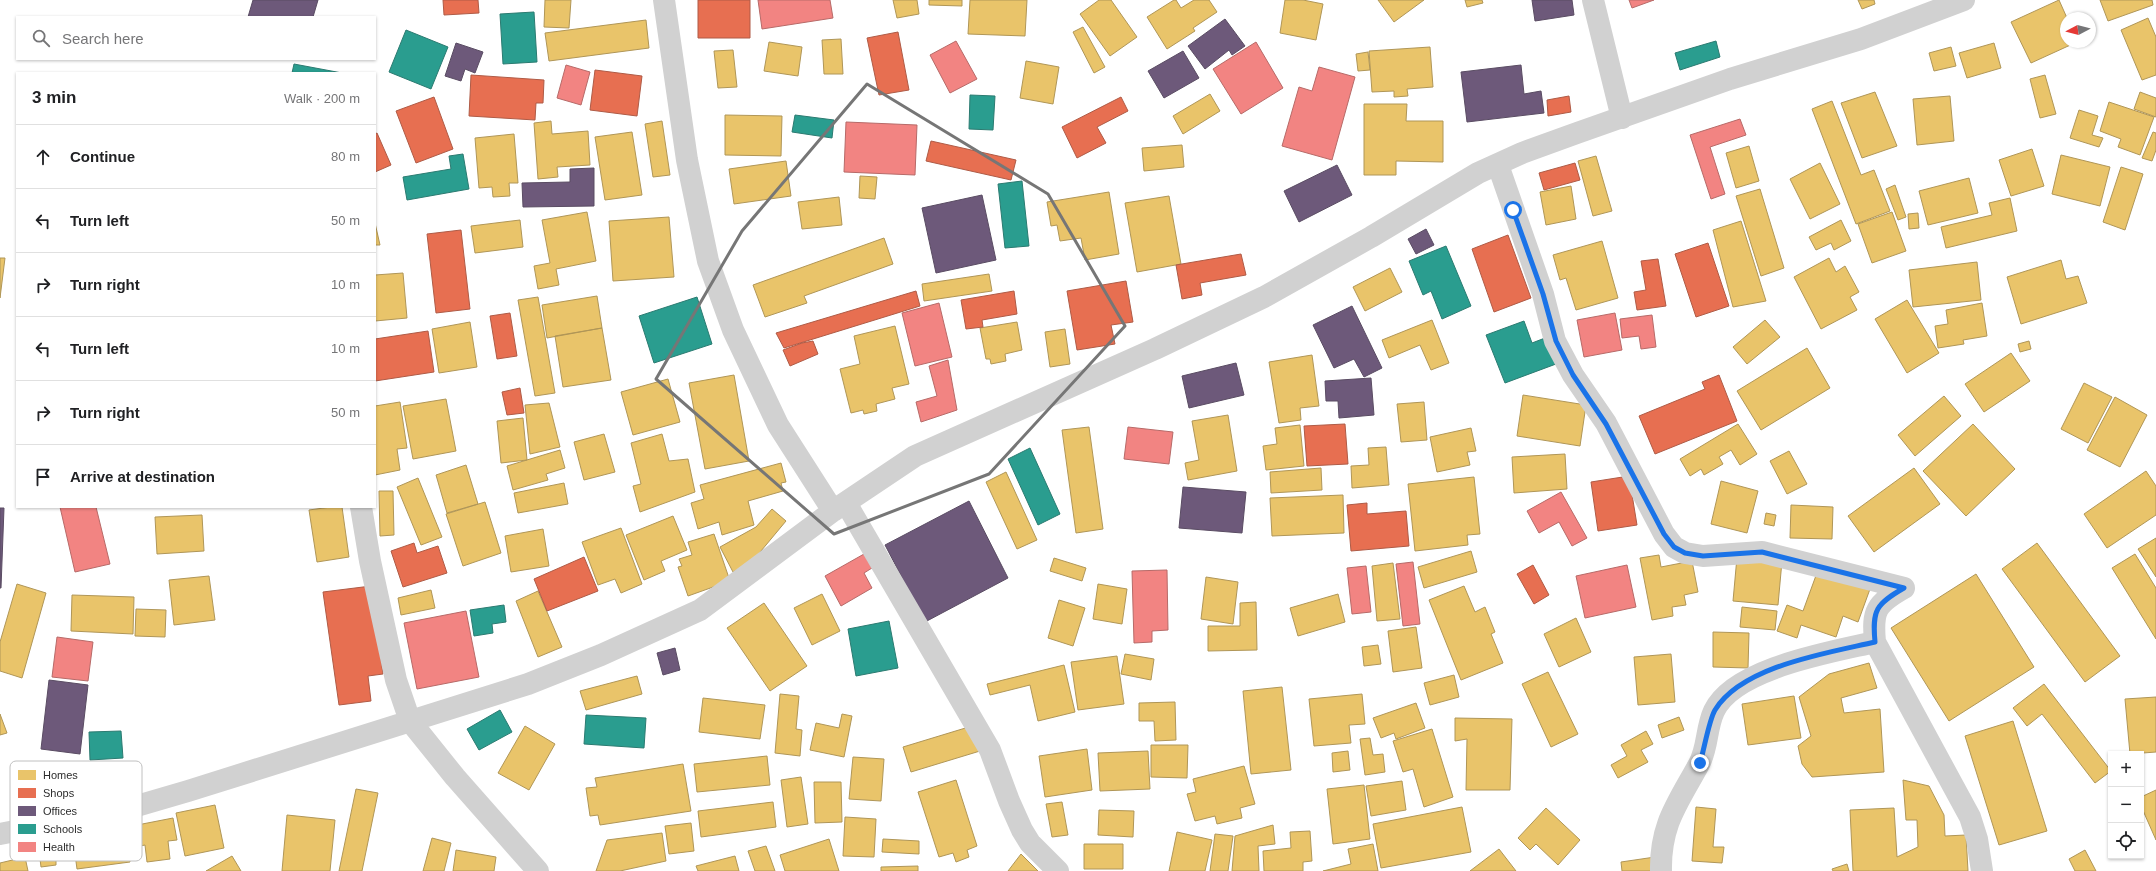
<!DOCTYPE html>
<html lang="en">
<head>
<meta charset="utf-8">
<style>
	:root { --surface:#fff; --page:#f2f2f2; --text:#202124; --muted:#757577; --line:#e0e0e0 }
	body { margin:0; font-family:Helvetica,sans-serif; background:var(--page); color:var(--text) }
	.controls { position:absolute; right:12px; bottom:12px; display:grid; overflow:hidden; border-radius:0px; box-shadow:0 1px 3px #0004 }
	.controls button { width:36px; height:36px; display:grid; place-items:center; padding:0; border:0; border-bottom:1px solid var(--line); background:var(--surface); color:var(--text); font:20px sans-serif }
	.compass { position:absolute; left:2060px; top:12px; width:36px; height:36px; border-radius:50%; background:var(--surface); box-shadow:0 1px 3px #0004; rotate:263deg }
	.stop { position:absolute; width:12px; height:12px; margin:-9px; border:3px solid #1a73e8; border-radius:50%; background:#fff }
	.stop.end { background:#1a73e8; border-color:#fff; box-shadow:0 1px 4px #0008 }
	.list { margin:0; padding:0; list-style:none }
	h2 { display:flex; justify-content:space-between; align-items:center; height:52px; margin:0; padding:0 16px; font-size:17px }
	h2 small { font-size:13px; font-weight:400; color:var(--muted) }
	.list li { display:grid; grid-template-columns:26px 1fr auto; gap:12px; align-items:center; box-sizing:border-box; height:64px; padding:0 16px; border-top:1px solid var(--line) }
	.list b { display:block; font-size:15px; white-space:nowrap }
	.list em { font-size:13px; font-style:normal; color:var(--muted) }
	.icon { flex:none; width:22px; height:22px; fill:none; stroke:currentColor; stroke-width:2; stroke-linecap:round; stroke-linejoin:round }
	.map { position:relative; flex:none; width:2156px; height:871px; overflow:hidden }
	.search { position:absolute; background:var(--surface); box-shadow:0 1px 3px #0004; left:16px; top:16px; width:360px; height:44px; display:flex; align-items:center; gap:10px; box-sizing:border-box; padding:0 14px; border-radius:0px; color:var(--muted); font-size:15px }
	.panel { position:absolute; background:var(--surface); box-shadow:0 1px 3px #0004; left:16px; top:72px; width:360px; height:436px; border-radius:0px }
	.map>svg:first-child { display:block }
</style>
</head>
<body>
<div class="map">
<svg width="2156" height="871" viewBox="0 0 2156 871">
	<rect width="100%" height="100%" fill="#fff"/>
	<path fill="#e9c46a" stroke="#b09657" d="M545,0H571L569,28L544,27Z
		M893,0H917L919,14L897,18Z
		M929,0H962V6L929,5Z
		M970,0H1027L1025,36L968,34Z
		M1099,0H1111L1137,37L1110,56L1080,14Z
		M1174,0H1176L1181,8L1194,0H1209L1217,12L1193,28L1195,31L1167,49L1147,17Z
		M1285,0H1303L1323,4L1316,40L1280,33Z
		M1378,0H1424L1394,22Z
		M1465,0H1482L1483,3L1467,7Z
		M1858,0H1874L1875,4L1862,9Z
		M2059,0L2067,18L2066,42H2077L2031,63L2011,22Z
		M2100,0H2152L2153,5L2108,21Z
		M2148,18L2156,37V75L2142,80L2121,30Z
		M646,20L649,48L549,61L545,33Z
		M1083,27L1105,67L1094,73L1073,32Z
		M841,39L843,74H824L822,40Z
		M769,42L802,47L798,76L764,71Z
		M1994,43L2001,68L1967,78L1959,53Z
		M1430,47L1433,87L1407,89L1408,96L1394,97V91L1372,92L1369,51Z
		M1951,47L1956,66L1934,71L1929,53Z
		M733,50L737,87L718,88L714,51Z
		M1368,52L1370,70L1358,71L1356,54Z
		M1026,61L1059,67L1053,104L1020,98Z
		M2045,75L2056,114L2040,118L2030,79Z
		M1875,92L1897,146L1862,158L1841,103Z
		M2140,92L2156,98V117L2134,109Z
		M1210,94L1220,111L1183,134L1173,116Z
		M1950,96L1954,141L1917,145L1913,99Z
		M1832,101L1861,175L1874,170L1890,211L1856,224L1812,109Z
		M2109,102L2154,117L2140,155L2118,147L2121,139L2100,131Z
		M1364,104H1407L1406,121H1443V162L1396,161V175H1364Z
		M2079,110L2098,116L2092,135L2103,138L2099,147L2070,138Z
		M725,115L782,116L781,156L725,155Z
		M551,121L552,134L588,131L590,165L557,167L558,177L538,179L534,123Z
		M662,121L670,175L653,177L645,124Z
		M632,132L642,195L605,200L595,137Z
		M2153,132L2156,133V150L2152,161L2142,158Z
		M514,134L518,183H509L510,196L493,197L492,187L479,188L475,138Z
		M1182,145L1184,167L1144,171L1142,148Z
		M1749,146L1759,181L1736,188L1726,153Z
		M2032,149L2044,186L2011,196L1999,160Z
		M2061,155L2110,167L2100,206L2052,194Z
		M1596,156L1612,211L1593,216L1578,161Z
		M786,161L791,196L734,204L729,169Z
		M1820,163L1840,204L1810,219L1790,179Z
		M2121,167L2143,174L2125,230L2103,222Z
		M860,176L877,177L875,199L859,198Z
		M1969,178L1978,213L1928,225L1919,191Z
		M1895,185L1906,217L1898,220L1886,189Z
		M1571,186L1576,219L1546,225L1540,192Z
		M1760,189L1784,268L1761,276L1736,196Z
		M1109,192L1119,254L1085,260L1081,238L1060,241L1057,225L1051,226L1047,202Z
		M1169,196L1181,264L1137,272L1125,203Z
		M839,197L842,225L802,229L798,202Z
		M2010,198L2017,231L1946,248L1941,227L1992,215L1989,203Z
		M587,212L596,261L556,269L559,285L538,289L534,266L550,263L542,220Z
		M1892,212L1906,251L1872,263L1858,224Z
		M1918,213L1919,228L1909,229L1908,214Z
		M669,217L674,277L613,281L609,221Z
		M520,220L523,247L475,253L471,226Z
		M1841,220L1851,241L1834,250L1831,243L1816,250L1809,237Z
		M1741,221L1766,301L1733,307L1713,230Z
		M375,223L380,245H375Z
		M884,238L893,264L804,296L807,303L765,317L753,285Z
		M1602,241L1618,298L1576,310L1566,278L1560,280L1553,255Z
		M0,258H5L0,298Z
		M1829,258L1836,272L1845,266L1859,292L1850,297L1857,310L1821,329L1794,277Z
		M2061,260L2066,279L2078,276L2087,303L2021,324L2007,277Z
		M1977,262L1981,300L1913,307L1909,270Z
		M1390,268L1402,292L1365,311L1353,287Z
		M403,273L407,318L375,321V275Z
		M989,274L992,291L924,301L922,284Z
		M597,296L602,328L547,338L542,305Z
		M538,297L555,393L535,396L518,300Z
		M1907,300L1939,353L1907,373L1875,319Z
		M1982,303L1987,336L1963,340L1964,344L1938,348L1935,326L1948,324L1946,310Z
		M1432,320L1449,363L1431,370L1420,345L1389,358L1382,340Z
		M1765,320L1780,337L1747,364L1733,347Z
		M470,322L477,367L439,373L432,329Z
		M1017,322L1022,350L1005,354L1006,361L991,364L990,359H986L980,328Z
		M895,326L909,384L892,388L895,399L876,404L877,411L864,414L863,410L851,413L840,369L860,364L854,336Z
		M602,328L611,380L563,387L555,336Z
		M1065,329L1070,364L1050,367L1045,332Z
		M2029,341L2031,349L2020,352L2018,344Z
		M1807,348L1830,388L1761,430L1737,391Z
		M2011,353L2030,381L1984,412L1965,384Z
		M1312,355L1319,406L1300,408L1301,420L1279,423L1269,362Z
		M734,375L749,461L705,469L689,383Z
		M668,379L680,422L633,435L621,392Z
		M2084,383L2112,397L2088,443L2061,429Z
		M1523,395L1586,405L1580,446L1517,436Z
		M1944,396L1961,416L1915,456L1898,435Z
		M2115,397L2147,415L2120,467L2087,450Z
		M446,399L456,451L413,459L403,406Z
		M400,402L407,448L397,449L400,470L375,475V406Z
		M1424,402L1427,440L1401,442L1397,404Z
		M549,403L560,447L530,454L525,405Z
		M1228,415L1237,471L1188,480L1185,463L1199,460L1192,421Z
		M523,418L527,460L501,463L497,421Z
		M1738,424L1757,454L1740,465L1731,450L1719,457L1723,464L1704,475L1701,469L1690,476L1680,459Z
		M1973,424L2015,469L1966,516L1923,471Z
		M1300,425L1304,466L1266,470L1263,446L1277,444L1275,428Z
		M1089,427L1103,529L1076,533L1062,430Z
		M1471,428L1476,451L1467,452L1470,465L1437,472L1430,437Z
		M604,434L615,472L584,480L574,442Z
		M662,434L669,461L688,459L695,492L640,512L633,486L641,484L631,443Z
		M1386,447L1389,485L1352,488L1351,466L1369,465L1368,448Z
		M560,450L565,468L546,474L548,480L513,490L507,466Z
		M1789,451L1807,484L1787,494L1770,461Z
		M1565,454L1567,489L1514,493L1512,457Z
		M781,463L786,482L781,483L783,491L748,501L754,525L722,535L719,522L698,529L691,503L704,499L700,485Z
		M466,465L478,504L447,513L436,475Z
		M1321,468L1322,490L1271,493L1270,472Z
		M1914,468L1940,504L1874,552L1848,516Z
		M2146,471L2156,486V515L2107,548L2084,514Z
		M1006,472L1037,540L1017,549L986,482Z
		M1474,477L1480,534L1467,535L1468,545L1415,551L1408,484Z
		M418,478L442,537L421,545L397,487Z
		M1721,481L1758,491L1747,533L1711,524Z
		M564,483L568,504L518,513L514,493Z
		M379,491H393L394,535L380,536Z
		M1343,495L1344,533L1272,536L1270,498Z
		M485,502L501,553L463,566L446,514Z
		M1791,505L1833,507L1832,539L1790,538Z
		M331,507H342L349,557L317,562L309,510Z
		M772,509L786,521L751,563L733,572L720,547L756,527Z
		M1766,513L1776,515L1774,526L1764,524Z
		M202,515L204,551L157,554L155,517Z
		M673,516L687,550L661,561L665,571L644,580L626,535Z
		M621,528L642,584L621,593L615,579L598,585L582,542Z
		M543,529L549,566L511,572L505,536Z
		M714,534L730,581L688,596L678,567L682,566L679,559L692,555L688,542Z
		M2156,538V577L2138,549Z
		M2037,543L2120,656L2085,682L2002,569Z
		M1471,551L1477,572L1424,588L1418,567Z
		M2135,554L2156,588V639L2112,568Z
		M1659,555L1661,567L1692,561L1698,592L1684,595L1686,605L1672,607L1673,616L1652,620L1640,558Z
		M1737,557L1782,561L1778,605L1733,601Z
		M1054,558L1086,568L1082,581L1050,571Z
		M1393,563L1400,619L1377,621L1372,566Z
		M1818,570L1870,589L1858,622L1843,616L1836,637L1801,625L1797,638L1777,631L1787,605L1803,611Z
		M1976,574L2034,667L1949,721L1891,628Z
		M209,576L215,620L174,625L169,580Z
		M1206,577L1238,582L1233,624L1201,619Z
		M17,584L46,593L22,678L0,671V642Z
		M1098,584L1127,589L1122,624L1093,619Z
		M1464,586L1475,612L1485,607L1495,632L1491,634L1503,663L1461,680L1429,600Z
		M431,590L435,608L401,615L398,598Z
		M538,591L562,647L538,657L516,601Z
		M822,594L840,631L812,645L794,608Z
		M1338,594L1345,622L1298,636L1290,608Z
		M72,595L134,597L133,634L71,631Z
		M1059,600L1085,608L1073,646L1048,638Z
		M1256,602L1257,650L1208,651V626H1240V603Z
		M764,603L807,666L770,691L727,628Z
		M1742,607L1777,611L1775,630L1740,627Z
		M136,609L166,610L165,637L135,636Z
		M1576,618L1591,652L1559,667L1544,634Z
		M1416,627L1422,668L1393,672L1388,631Z
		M1713,632L1749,633L1748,668L1713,667Z
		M1378,645L1381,664L1364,666L1362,647Z
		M1125,654L1154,659L1151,680L1121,674Z
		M1671,654L1675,702L1638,705L1634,657Z
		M1117,656L1124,704L1078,710L1071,662Z
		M1869,663L1877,688L1841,698L1844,713L1880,709L1884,772L1812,777L1802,764L1798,746L1811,736L1799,697L1829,674Z
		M1064,665L1075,712L1038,721L1030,685L990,695L987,684Z
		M1548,672L1578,734L1551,747L1522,684Z
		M1454,675L1459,697L1430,705L1424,683Z
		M637,676L642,694L586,710L580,691Z
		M2044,684L2111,771L2095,783L2042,714L2027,726L2013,708Z
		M1282,687L1291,770L1251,774L1243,691Z
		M780,694L799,696L796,729L802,730L800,756L775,753Z
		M1362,694L1365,724L1349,725L1351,743L1314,746L1309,699Z
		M1794,696L1801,738L1748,745L1742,704Z
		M2156,697V752L2130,754L2125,699Z
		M703,698L765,705L760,739L699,732Z
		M1175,702L1176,740L1155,741L1154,721H1139V703Z
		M1416,703L1425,728L1396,739L1394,733L1381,738L1373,718Z
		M0,714L7,733L0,735Z
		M842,714L852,716L844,757L810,750L816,723L839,728Z
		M1679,717L1684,730L1662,738L1658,725Z
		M1455,718L1512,719L1510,790H1466L1467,739L1455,741Z
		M2013,721L2047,831L1999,845L1965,736Z
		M525,726L555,744L529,790L498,773Z
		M972,726L980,751L911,772L903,747Z
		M1432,729L1453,797L1424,807L1413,769L1403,772L1393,741Z
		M1646,731L1653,744L1641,750L1648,762L1618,778L1611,765L1627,756L1621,745Z
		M1370,738L1373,755L1383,754L1385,772L1365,775L1360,739Z
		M1151,745H1188L1187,778L1151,777Z
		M1087,749L1092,790L1045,797L1039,756Z
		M1148,751L1150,789L1100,791L1098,753Z
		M1348,751L1350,770L1333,772L1332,753Z
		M767,756L770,785L697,792L694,764Z
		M853,757L884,759L881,801L849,799Z
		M683,764L691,811L600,825L598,815L590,816L586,788L597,787L595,778Z
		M1244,766L1255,804L1240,808L1242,818L1217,824L1215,816L1195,821L1187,794L1196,792L1193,779Z
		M801,777L808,824L787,827L781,780Z
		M956,780L977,846L967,850L969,857L956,862L953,853L939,857L918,792Z
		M1903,780L1929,786L1944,815L1945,836L1966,835L1968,871H1853L1850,810L1894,808L1897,857L1918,847L1917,820H1906Z
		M1402,781L1406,810L1371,816L1366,786Z
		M814,782H841L842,822L815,823Z
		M1364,785L1370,839L1333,844L1327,789Z
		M356,789L378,793L362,871H339Z
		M2156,790V840L2141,806V797Z
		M773,802L776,827L701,837L698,811Z
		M1062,802L1068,835L1052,837L1046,804Z
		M215,805L224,848L185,856L176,813Z
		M1462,807L1471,852L1381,868L1373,824Z
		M1696,807L1716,809L1713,847H1724L1722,863L1692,861Z
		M1546,808L1580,840L1558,865L1536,844L1530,850L1518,838Z
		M1099,810L1134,811L1133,837L1098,835Z
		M287,815L335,820L330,871H282Z
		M845,817L876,819L874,857L843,856Z
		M173,818L177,840L168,841L170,859L147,862L145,845L131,848L127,827Z
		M691,823L694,851L669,854L665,826Z
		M1273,825L1275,844L1258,846L1259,871H1232L1235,836Z
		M1310,831L1312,861L1303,862V871H1264L1263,851L1291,848L1290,832Z
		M126,832L130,862L77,869L73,839Z
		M1177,832L1212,840L1205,871H1169Z
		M662,833L666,861L620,871H596L607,840Z
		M1215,834L1233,836L1228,871H1210Z
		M432,838L451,843L444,871H423Z
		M53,839V840H68L69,858L56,859V865L41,867L40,859H38L37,841Z
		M829,839L839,871H785L780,855Z
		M883,839L919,841V854L882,852Z
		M1084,844H1123V869H1084Z
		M1373,844L1378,871H1323L1351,864L1348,849Z
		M766,846L775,871H755L748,851Z
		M1499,849L1516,871H1470Z
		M456,850L496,857L494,871H453Z
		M2085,850L2096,871H2075L2069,859Z
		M1021,854L1038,871H1008Z
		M232,856L241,871H206Z
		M735,856L739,871H698L696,866Z
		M25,857L28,871H0V863Z
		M1655,857L1657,871H1622L1621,862Z
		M1847,864L1849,871H1833L1832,869Z
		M918,866V871H881V867Z"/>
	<path fill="#e76f51" stroke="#af5b46" d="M443,0H478L479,13L444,15Z
		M698,0H750V38H698Z
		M898,32L909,90L879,95L867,38Z
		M595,70L642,76L637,116L590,110Z
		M471,75L544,80L543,103H536L535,120L469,116Z
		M1569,96L1571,112L1548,116L1547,100Z
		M434,97L453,149L416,163L396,111Z
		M1121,97L1128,111L1097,127L1106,143L1077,158L1062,127Z
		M377,133L391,165L375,172V134Z
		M931,141L1016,160L1011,180L926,161Z
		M1575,163L1580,180L1544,190L1539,173Z
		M461,230L470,309L436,313L427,234Z
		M1508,235L1531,298L1494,312L1472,249Z
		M1708,243L1729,306L1696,317L1675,254Z
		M1241,254L1246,275L1200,283L1202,295L1182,299L1176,265Z
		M1658,259L1666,306L1637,310L1634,292L1646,290L1641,261Z
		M1126,281L1133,322L1111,325L1115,344L1077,350L1067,291Z
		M916,291L920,306L784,348L776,333Z
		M1014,291L1017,314L982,320L983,327L966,329L961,300Z
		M510,313L517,356L497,359L490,316Z
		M428,331L434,372L375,381V339Z
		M813,341L818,354L790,366L783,350L802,343Z
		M1719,375L1737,421L1655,454L1639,416L1705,389L1702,382Z
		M520,388L524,413L507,415L502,392Z
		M1345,424L1348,464L1307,466L1304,426Z
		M1629,476L1637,525L1598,531L1591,482Z
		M1367,503V514L1406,511L1409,546L1351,551L1347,505Z
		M414,543L417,553L438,546L447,573L403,587L391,551Z
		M584,557L598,591L547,611L534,579Z
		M1533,565L1549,595L1534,604L1517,574Z
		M371,586L383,674L368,676L371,701L339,705L323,592Z"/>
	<path fill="#6d597a" stroke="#5a4c63" d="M253,0H318L313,17H248Z
		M1532,0H1572L1574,15L1535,21Z
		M1225,19L1245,46L1232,55L1229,50L1205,69L1188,46Z
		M456,43L483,52L475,73L465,69L461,81L445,76Z
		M1183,51L1199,78L1164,98L1148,71Z
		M1521,65L1524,94L1541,91L1544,113L1467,122L1461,72Z
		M1337,165L1352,195L1299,222L1284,191Z
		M594,168V206L523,207L522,183L570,182V169Z
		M982,195L996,260L936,273L922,208Z
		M1426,229L1434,245L1416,254L1408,239Z
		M1352,306L1382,368L1364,377L1354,359L1334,368L1313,325Z
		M1236,363L1244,395L1189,408L1182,376Z
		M1371,378L1374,415L1339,418L1338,401H1326L1325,381Z
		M1183,487L1246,492L1242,533L1179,528Z
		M969,501L1008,578L925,622L885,545Z
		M0,508H4L1,588H0Z
		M675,648L680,670L663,675L657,653Z
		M49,680L88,685L80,754L41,749Z"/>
	<path fill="#2a9d8f" stroke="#2b7b71" d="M534,12L537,62L503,64L500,14Z
		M406,30L448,47L431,89L389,72Z
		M1716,41L1720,57L1680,70L1675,53Z
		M294,64L342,73H292Z
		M970,95L995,96L993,130L969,129Z
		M795,115L834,120L832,138L792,132Z
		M463,154L469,189L407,200L403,177L451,169L449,156Z
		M1022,181L1029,246L1005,248L998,184Z
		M1446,246L1471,306L1442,319L1431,291L1423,295L1409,261Z
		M697,297L712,344L654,363L639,316Z
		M1524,321L1532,343L1545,338L1556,364L1505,383L1486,335Z
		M1030,448L1060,514L1038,525L1008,459Z
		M504,605L506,622L492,624L493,633L474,636L470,610Z
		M889,621L898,668L856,676L848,629Z
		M500,710L512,732L479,750L467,729Z
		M586,715L646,718L644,748L584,744Z
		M121,731L123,758L90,760L89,732Z"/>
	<path fill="#f28482" stroke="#b76a68" d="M758,0H830L833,18L762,29Z
		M1629,0H1654L1632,8Z
		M956,41L977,79L950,93L930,55Z
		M1256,42L1283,88L1241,114L1213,69Z
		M566,65L590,72L581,105L557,98Z
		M1319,67L1355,77L1332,160L1282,146L1299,87L1312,91Z
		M1740,119L1746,135L1710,147L1725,194L1711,199L1690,135Z
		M846,122L917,125L915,175L844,172Z
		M939,303L952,357L915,366L902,313Z
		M1615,313L1622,350L1584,357L1577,320Z
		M1652,315L1656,347L1641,349L1639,336L1622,338L1620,319Z
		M948,360L957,410L921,422L916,402L937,396L929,366Z
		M1128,427L1173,432L1169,464L1124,459Z
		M1561,492L1587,538L1572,546L1559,522L1539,533L1527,511Z
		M60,507H96L110,564L75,572Z
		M864,554L872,568L864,573L872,588L841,606L825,576Z
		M1413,562L1420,624L1403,626L1396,564Z
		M1627,565L1636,607L1585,618L1576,576Z
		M1366,566L1371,612L1352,614L1347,568Z
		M1167,570L1168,630L1152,631V642L1134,643L1132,571Z
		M466,611L479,677L417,689L404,623Z
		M57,637L93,642L88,681L52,677Z"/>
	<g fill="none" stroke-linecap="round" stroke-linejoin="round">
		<path stroke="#d1d1d1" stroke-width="22" d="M664,0L687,160L708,261L733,330L778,425L833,511
			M1593,0L1622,118
			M1498,165L1543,294L1555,341L1573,375L1606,423L1664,534L1674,547L1685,553L1703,556L1762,552L1904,588
			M846,503L990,750L1009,801L1022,830L1030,843L1058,871
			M361,507L370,561L396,680L410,721L455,777L538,871
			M1904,588C1876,604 1872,610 1875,642L1970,817L1977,839L1982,871
			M0,834L123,810L188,791L528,684L601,655L700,610L833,511L915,456L1155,349L1264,297L1371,237L1478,173L1522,153L1577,133L1730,79L1861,39L1964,0
			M1661,871C1660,824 1678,803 1699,764C1708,748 1706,728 1714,711C1734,668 1832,652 1875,642"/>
	</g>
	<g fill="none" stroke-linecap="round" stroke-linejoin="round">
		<path stroke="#1a73e8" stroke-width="5" d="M1513,210L1543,294L1556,341L1573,375L1606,424L1664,534L1674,547L1685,553L1703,556L1762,552L1904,588C1876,604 1872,610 1875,642C1827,653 1742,666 1715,710C1709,720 1704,750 1700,763"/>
	</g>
	<path fill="none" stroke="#767676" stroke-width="3" stroke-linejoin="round" d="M867,84L1048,194L1125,326L989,474L834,534L656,379L742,231Z"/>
	<rect x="10" y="761" width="132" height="100" rx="6" fill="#fff" stroke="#c0c0c0" stroke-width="1"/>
	<rect x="18" y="770" width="18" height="10" fill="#e9c46a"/>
	<rect x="18" y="788" width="18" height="10" fill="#e76f51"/>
	<rect x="18" y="806" width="18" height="10" fill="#6d597a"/>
	<rect x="18" y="824" width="18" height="10" fill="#2a9d8f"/>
	<rect x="18" y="842" width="18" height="10" fill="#f28482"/>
	<g font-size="11" fill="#2c2c2c">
		<text x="43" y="779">Homes</text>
		<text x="43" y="797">Shops</text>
		<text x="43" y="815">Offices</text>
		<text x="43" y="833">Schools</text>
		<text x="43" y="851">Health</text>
	</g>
</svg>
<div class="controls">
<button>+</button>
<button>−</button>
<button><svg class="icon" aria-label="locate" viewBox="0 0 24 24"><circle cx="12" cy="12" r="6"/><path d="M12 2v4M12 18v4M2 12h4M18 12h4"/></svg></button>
</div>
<svg class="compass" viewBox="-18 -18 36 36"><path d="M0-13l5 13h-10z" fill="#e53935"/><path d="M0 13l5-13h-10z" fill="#757577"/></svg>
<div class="stop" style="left:1513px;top:210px"></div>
<div class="stop end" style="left:1700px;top:763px"></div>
<div class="search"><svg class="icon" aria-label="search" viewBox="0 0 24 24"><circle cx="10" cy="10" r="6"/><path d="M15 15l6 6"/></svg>Search here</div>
<section class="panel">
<h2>3 min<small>Walk · 200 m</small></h2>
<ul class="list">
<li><svg class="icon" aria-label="ahead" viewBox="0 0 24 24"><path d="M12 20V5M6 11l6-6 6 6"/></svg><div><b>Continue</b></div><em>80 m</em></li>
<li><svg class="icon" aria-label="left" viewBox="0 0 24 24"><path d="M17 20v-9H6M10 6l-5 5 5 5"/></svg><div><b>Turn left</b></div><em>50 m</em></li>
<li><svg class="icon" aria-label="right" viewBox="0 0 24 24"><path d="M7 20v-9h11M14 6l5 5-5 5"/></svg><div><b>Turn right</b></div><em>10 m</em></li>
<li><svg class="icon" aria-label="left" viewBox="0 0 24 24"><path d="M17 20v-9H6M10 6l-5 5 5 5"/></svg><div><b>Turn left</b></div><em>10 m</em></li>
<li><svg class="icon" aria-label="right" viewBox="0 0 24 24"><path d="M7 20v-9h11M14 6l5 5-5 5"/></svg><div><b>Turn right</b></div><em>50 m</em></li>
<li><svg class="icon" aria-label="arrive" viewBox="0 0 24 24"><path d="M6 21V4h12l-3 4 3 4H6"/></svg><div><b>Arrive at destination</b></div></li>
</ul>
</section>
</div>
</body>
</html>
